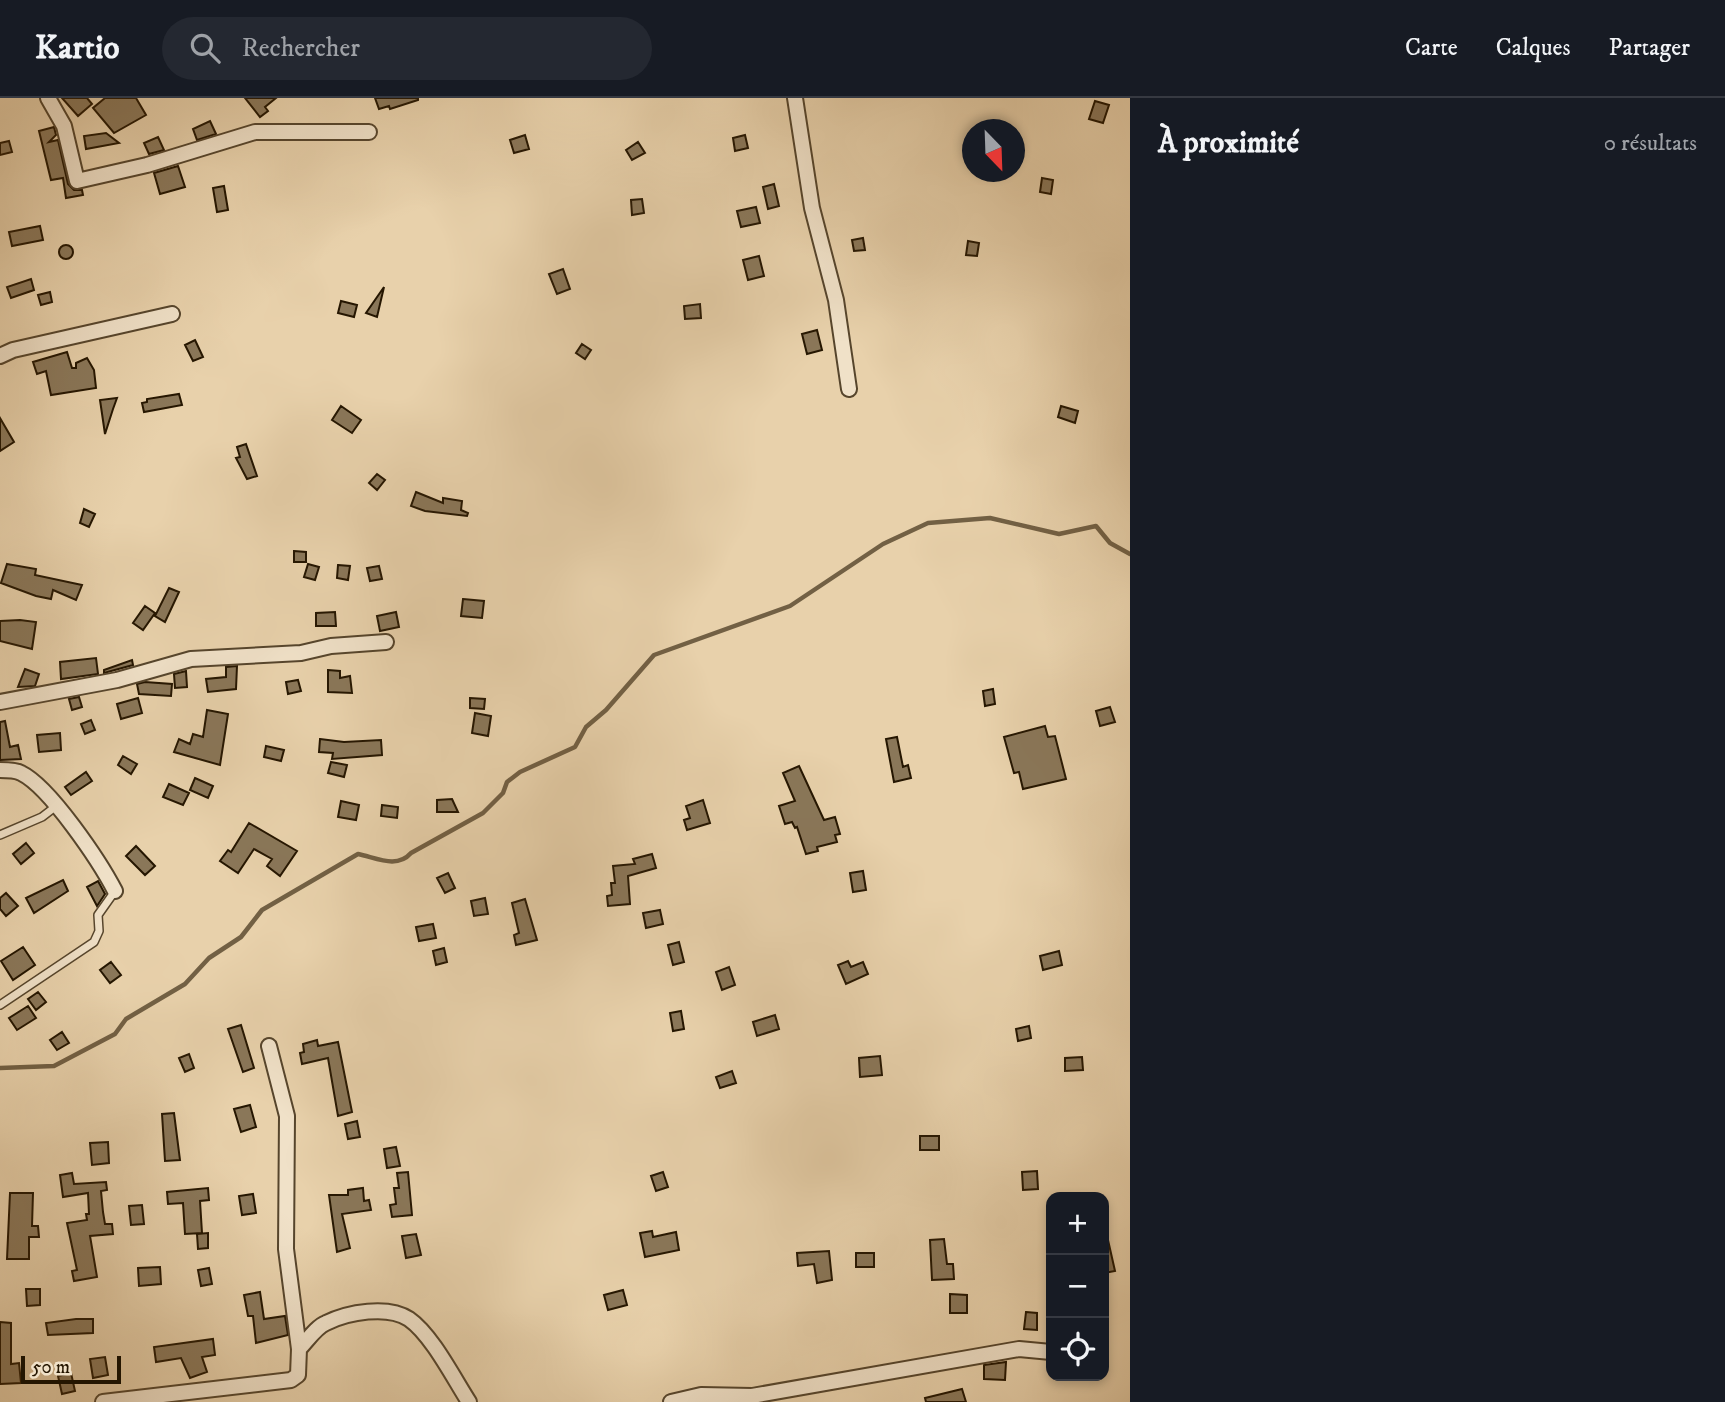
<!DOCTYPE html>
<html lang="fr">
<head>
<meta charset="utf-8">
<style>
	:root { --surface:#171b24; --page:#242831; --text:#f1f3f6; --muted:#9ea1a6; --line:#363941 }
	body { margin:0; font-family:"IM FELL DW Pica",serif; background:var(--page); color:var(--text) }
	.controls { position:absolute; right:21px; bottom:21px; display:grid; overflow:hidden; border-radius:14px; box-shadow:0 4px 10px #0003 }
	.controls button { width:63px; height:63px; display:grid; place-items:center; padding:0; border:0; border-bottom:2px solid var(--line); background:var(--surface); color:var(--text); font:35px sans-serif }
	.compass { position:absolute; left:962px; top:21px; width:63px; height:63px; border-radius:50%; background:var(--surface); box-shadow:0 4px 10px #0003; rotate:157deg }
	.scale { position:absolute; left:21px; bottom:18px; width:100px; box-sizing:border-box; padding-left:7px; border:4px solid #251601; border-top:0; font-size:19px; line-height:24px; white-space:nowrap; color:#251601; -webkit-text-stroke:5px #f0e1c8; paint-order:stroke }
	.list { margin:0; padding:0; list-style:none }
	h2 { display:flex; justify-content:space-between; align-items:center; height:91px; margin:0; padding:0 28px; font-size:30px }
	h2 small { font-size:23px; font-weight:400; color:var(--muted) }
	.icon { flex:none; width:38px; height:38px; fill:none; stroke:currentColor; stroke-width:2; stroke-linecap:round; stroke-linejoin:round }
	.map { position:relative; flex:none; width:1130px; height:1304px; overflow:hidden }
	header { display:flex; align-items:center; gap:42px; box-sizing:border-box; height:98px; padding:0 35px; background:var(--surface); border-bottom:2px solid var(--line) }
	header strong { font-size:33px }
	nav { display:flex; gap:38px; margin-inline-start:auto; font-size:24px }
	.search { width:490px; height:63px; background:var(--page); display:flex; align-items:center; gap:18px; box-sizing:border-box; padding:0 24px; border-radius:38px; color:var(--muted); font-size:26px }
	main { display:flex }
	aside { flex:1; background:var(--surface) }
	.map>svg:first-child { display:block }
</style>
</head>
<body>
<header>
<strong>Kartio</strong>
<div class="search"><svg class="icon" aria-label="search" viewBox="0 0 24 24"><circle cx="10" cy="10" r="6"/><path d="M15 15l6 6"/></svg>Rechercher</div>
<nav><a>Carte</a><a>Calques</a><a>Partager</a></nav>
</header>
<main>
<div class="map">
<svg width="1130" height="1304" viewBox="0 0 1130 1304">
	<rect width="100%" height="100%" fill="#e8d1ab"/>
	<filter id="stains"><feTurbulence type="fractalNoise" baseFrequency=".00286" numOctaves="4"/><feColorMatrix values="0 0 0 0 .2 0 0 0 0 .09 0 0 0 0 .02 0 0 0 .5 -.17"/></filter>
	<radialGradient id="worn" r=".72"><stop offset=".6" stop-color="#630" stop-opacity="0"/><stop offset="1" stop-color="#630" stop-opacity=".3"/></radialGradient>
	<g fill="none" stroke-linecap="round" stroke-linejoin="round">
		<path stroke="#726044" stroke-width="4.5" d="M0,970L54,968L115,936L126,921L185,886L209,860L241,839L262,812L358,756C377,760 397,771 411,755L483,715L503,695L507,684L520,674L575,649L586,629L606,612L654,557L790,508L883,446L928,425L990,420L1059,436L1096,428L1110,445L1130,456"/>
	</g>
	<path fill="#8a7759" stroke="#251601" stroke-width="2" d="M62,0H87L92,6L78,18Z
		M105,0H136L146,17L114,35L93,10Z
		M245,0H276L265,9L268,13L260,19Z
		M375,0H418V2L390,11L389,8L379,11Z
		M1095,3L1109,7L1103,25L1089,21Z
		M210,23L216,36L197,42L193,31Z
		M54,29L56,37L49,44L58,42L68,86L74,92H82L83,97L66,100L63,80L51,82L39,33Z
		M106,35L119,45L86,51L84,38Z
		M525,37L529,51L514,55L510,42Z
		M745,37L748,50L735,53L733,40Z
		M158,39L164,52L149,56L144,45Z
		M9,43L12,54L0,57V45Z
		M638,44L645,55L632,62L626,52Z
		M178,68L185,89L160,96L154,75Z
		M1042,80L1053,82L1051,96L1040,94Z
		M774,86L779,108L768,111L763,89Z
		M224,88L228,112L217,114L213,90Z
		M642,101L644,115L632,117L631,102Z
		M756,109L760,125L741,129L737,113Z
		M40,128L43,142L12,148L9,134Z
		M863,140L865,152L854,153L852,142Z
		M968,143L979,145L977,158L966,157Z
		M59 154a7 7 0 1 1 14 0a7 7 0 1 1-14 0Z
		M759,158L764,178L748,182L743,162Z
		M563,171L570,191L557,196L549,176Z
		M31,181L34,192L11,200L7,189Z
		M384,189L377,219L366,215Z
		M50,194L52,204L41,207L38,197Z
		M341,203L357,207L354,219L338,215Z
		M700,206L701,220L685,221L684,208Z
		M817,232L822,252L807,256L802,236Z
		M195,242L203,259L193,263L185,247Z
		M582,246L591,252L585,261L576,255Z
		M67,254L72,270H76V265L87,260L94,272L96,290L51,297L46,273L37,276L33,264Z
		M179,296L182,307L144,314L142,305L147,304V301Z
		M117,300L113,311L105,336L100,302Z
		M341,308L361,322L352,335L332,322Z
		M1061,308L1078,313L1075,325L1058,319Z
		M0,320L14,344L0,353Z
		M246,346L257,378L247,381L236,360L240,359L237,349Z
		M377,376L385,382L377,392L369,385Z
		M416,394L443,405V400L462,403L461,412L468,415L467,418L425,413L411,408Z
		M84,411L95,416L89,429L80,425Z
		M294,453L306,454V464H294Z
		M7,466L36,471L35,477L82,487L76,502L53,492L51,501L36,498L1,485Z
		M308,466L319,469L315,482L304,479Z
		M338,467L350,468L348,482L337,480Z
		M379,468L382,481L370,483L367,470Z
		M169,490L179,494L165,524L155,518Z
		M463,501L484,503L482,520L461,518Z
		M145,508L155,515L143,532L133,525Z
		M335,514L336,528H316V515Z
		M396,514L399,529L380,533L377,518Z
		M20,522L36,524L32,551L0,543V523Z
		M96,560L98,576L61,581L60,564Z
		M132,562L133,567L104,575V572Z
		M237,568L236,591L208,594L206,581L226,579V569Z
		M25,571L39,576L35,588L18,589Z
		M328,572L340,573V580L350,578L352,595L328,594Z
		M186,573L187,589L175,590L174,576Z
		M298,582L301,593L288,596L286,584Z
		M145,584L172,586L171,598L139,596L137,586Z
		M993,591L995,606L985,608L983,593Z
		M79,599L82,609L72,612L69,601Z
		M138,600L142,615L121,621L117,606Z
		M470,600L485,601L484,611L470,610Z
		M1110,609L1115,624L1100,628L1096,613Z
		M207,612L228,616L220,667L174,654L179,641L190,646L193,636L203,639Z
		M475,615L491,618L488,638L472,635Z
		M91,622L95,632L85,636L81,626Z
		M5,623L10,649L18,647L21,661L0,662V624Z
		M1045,628L1048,639L1055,638L1066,681L1023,691L1019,674L1014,675L1004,639Z
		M60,635L61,652L39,654L37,637Z
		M897,639L903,669L908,667L911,680L894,684L886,641Z
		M320,641L344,644L381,642L382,657L332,661L333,655L319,654Z
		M266,648L284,652L281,663L264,659Z
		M123,658L137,666L131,676L118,667Z
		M331,664L347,667L344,679L328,675Z
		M799,668L824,722L835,719L840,736L835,737L837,744L817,749L818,753L806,756L797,729L795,730L792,724L785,726L779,708L795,703L783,675Z
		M86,674L92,683L71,697L65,689Z
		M195,680L213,688L208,700L190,692Z
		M169,686L189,695L183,707L163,699Z
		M452,701L458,714H437V702Z
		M703,702L710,725L687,732L684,722L690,720L686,708Z
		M341,703L359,707L356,722L338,719Z
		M382,707L398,709L397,720L381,718Z
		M249,725L297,753L280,778L267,768L272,761L254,751L238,775L220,763L228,752L231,754Z
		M26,745L34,755L21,766L13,756Z
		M136,748L155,768L145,777L126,758Z
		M652,756L656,770L628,778L630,806L608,808L607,798L612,797L611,785H615L613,768L635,766L633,761Z
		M863,773L866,792L853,794L850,775Z
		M448,775L455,790L445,795L437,780Z
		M63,782L68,793L34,815L26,800Z
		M98,783L105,796L97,808L87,789Z
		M6,795L18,808L6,818L0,811V800Z
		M485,800L488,816L474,818L471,803Z
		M525,801L537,842L516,847L514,837L519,835L512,805Z
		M660,812L663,826L646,830L643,815Z
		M433,826L436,840L419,843L416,829Z
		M679,844L684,864L673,867L668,847Z
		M23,849L35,867L13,882L1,863Z
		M444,850L447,864L436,867L433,853Z
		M1059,853L1062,867L1043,872L1040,858Z
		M848,863L851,869L863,864L868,876L846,886L838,867Z
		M111,864L121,877L110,885L100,872Z
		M729,869L735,887L722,892L716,874Z
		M38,894L46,904L36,912L28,901Z
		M28,908L36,920L17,932L9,920Z
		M681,913L684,931L673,933L670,915Z
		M775,917L779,931L757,938L753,924Z
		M241,927L254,970L243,974L228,931Z
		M1029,928L1031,940L1018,943L1016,931Z
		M62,934L69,945L57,952L50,942Z
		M317,942L318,948L338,944L352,1014L338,1018L328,960L302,966L300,955L304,954L303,946Z
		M189,956L194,970L185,974L179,960Z
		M880,958L882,977L860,979L859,960Z
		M1082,959L1083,972L1065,973V960Z
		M732,973L736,985L720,990L716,979Z
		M250,1007L256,1029L241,1034L234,1011Z
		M174,1015L180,1062L165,1063L162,1016Z
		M357,1023L360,1039L348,1041L345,1026Z
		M920,1038H939V1052H920Z
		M108,1044L109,1065L92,1067L90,1045Z
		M396,1049L400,1068L387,1070L384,1051Z
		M1037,1073L1038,1091L1023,1092L1022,1074Z
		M408,1074L412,1117L392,1119L390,1107L396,1106L394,1090H399L397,1075Z
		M663,1074L668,1089L656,1093L651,1078Z
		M72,1075L74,1086L106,1084L107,1092L101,1093L103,1114L105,1126H112L113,1136L90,1138L97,1179L74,1183L72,1173L77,1172L67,1125L87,1122L86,1116H89L88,1095L63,1099L60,1077Z
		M208,1090L209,1102L200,1103L202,1135L185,1136L183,1105L168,1106L167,1094Z
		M363,1090L364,1103L369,1102L371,1112L342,1116L350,1150L337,1154L329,1097H348V1092Z
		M10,1095H33L32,1128H38L39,1139H29V1161H7Z
		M253,1096L256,1115L242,1117L239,1098Z
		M142,1107L144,1126L131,1127L129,1108Z
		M652,1133L653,1139L676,1134L679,1152L645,1159L640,1135Z
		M208,1135V1150L198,1151L197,1136Z
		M416,1136L421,1157L406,1160L402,1138Z
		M944,1141L947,1166H953L954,1181L932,1182L930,1142Z
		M1104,1142H1108L1115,1173L1104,1175Z
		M829,1153L832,1182L817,1185L814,1166L798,1168L797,1155Z
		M856,1155H874V1169H856Z
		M160,1169L161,1186L139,1188L138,1170Z
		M209,1170L212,1186L201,1188L198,1172Z
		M26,1191H40V1207L27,1208Z
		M623,1192L627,1207L608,1212L604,1197Z
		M260,1194L264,1221L285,1218L288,1237L256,1245L253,1218H248L244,1197Z
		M950,1196L967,1197V1215H950Z
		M1026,1214L1037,1215V1232L1024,1231Z
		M76,1221H93V1235L48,1237L46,1225Z
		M0,1224L11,1225V1266L19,1265L21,1285L0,1286Z
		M213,1241L215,1257L202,1259L207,1274L190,1280L181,1260L156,1264L154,1249Z
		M105,1259L108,1277L93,1280L90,1261Z
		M1006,1264L1005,1282L984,1281V1267Z
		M71,1275L75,1293L62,1296L58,1278Z
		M962,1291L966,1304H926L925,1300Z"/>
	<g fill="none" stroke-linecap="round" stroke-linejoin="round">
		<g stroke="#56452c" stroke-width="10">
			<path id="lane" d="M0,737L42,719L55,709
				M0,907L94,844L99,833L98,817L115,793"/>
		</g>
		<g stroke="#56452c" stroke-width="18">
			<path id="street" d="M48,0L64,28L77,83L147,67L255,34H369
				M795,0L812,110L836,202L849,291
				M0,258L13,252L172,216
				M0,604L117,582L191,561L301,555L331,548L386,544
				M0,672C6,672 16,672 21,675C50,689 100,764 115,793
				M269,948L287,1018L286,1151L299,1251
				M103,1304L291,1282L298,1277L299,1251C307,1243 316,1229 326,1225C348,1214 388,1207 409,1221C432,1237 454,1281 469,1304
				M671,1304L701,1297L752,1298L1019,1251L1051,1254"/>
		</g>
		<use href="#lane" stroke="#f0e1c8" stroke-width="7"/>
		<use href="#street" stroke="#f0e1c8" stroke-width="14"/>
	</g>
	<rect width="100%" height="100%" filter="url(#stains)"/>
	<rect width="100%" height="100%" fill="url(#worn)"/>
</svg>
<div class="controls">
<button>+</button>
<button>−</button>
<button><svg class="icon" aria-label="locate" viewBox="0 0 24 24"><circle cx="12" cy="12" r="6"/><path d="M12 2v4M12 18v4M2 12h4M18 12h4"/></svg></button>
</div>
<svg class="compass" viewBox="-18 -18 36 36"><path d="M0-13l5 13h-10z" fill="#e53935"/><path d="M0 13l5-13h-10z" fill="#9ea1a6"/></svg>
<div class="scale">50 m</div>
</div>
<aside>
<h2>À proximité<small>0 résultats</small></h2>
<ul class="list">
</ul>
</aside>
</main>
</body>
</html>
